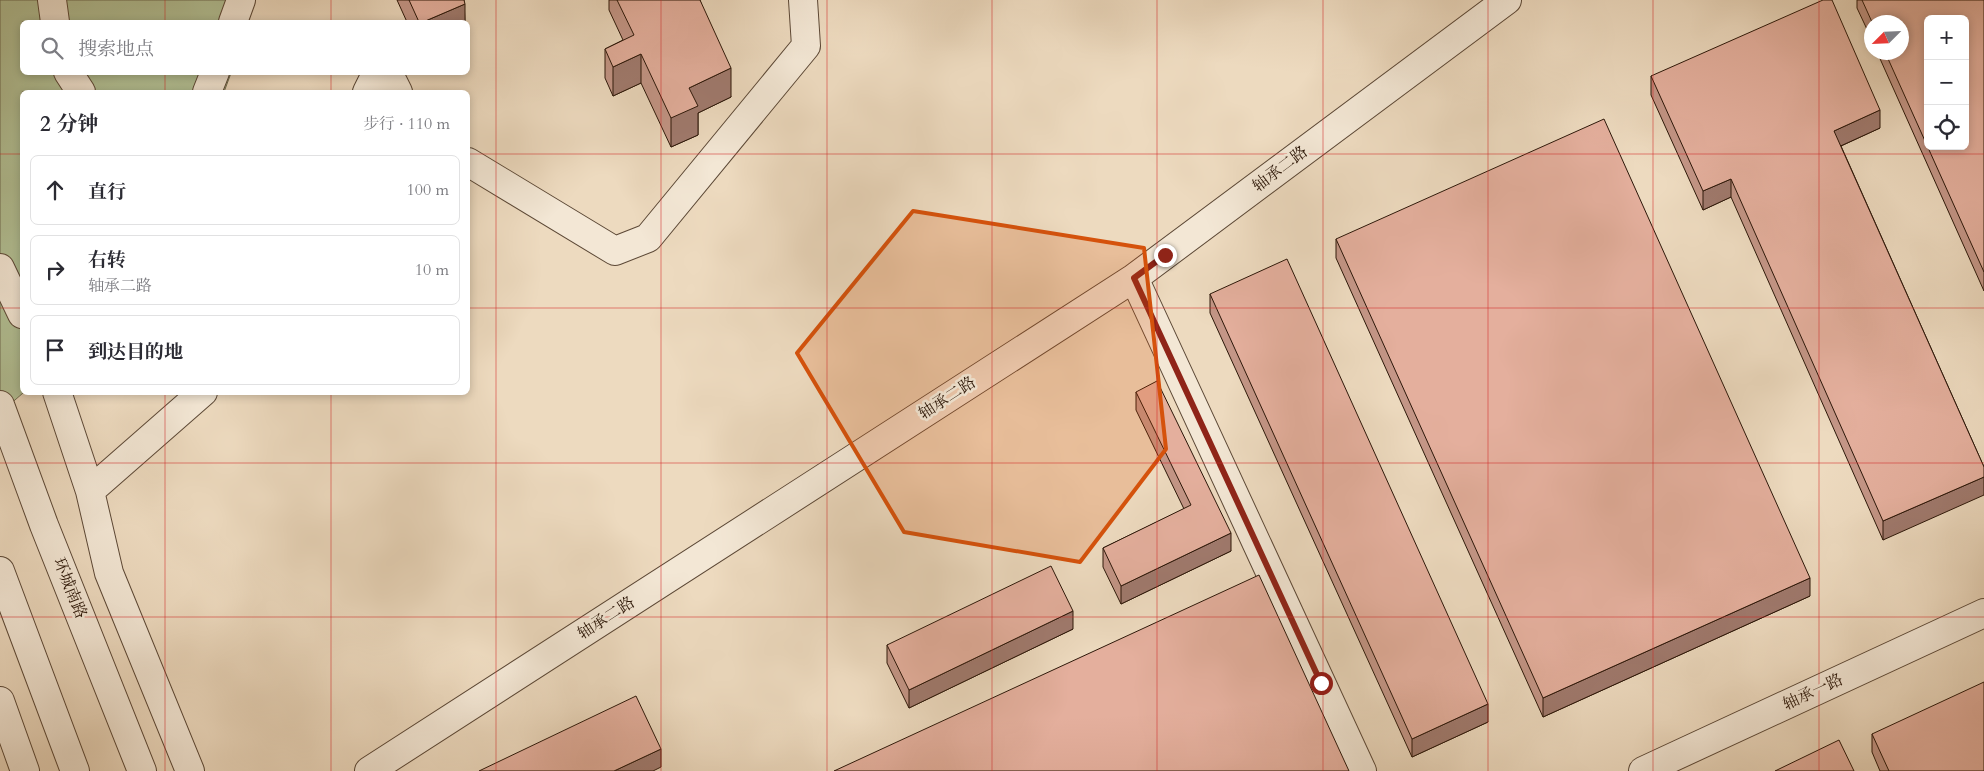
<!DOCTYPE html>
<html lang="zh">
<head>
<meta charset="utf-8">
<style>
	:root { --surface:#fff; --page:#f7f7f7; --text:#2b2b33; --muted:#7c7c81; --line:#e1e1e2 }
	body { margin:0; font-family:Cardo,"Noto Serif SC",serif; background:var(--page); color:var(--text) }
	.controls { position:absolute; right:15px; top:15px; display:grid; overflow:hidden; border-radius:8px; box-shadow:0 2px 8px #0003 }
	.controls button { width:45px; height:45px; display:grid; place-items:center; padding:0; border:0; border-bottom:1px solid var(--line); background:var(--surface); color:var(--text); font:25px sans-serif }
	.compass { position:absolute; left:1864px; top:15px; width:45px; height:45px; border-radius:50%; background:var(--surface); box-shadow:0 2px 8px #0003; rotate:246deg }
	.stop { position:absolute; width:15px; height:15px; margin:-11px; border:4px solid #8f2418; border-radius:50%; background:#fff }
	.stop.end { background:#8f2418; border-color:#fff; box-shadow:0 1px 5px #0008 }
	.list { margin:0; padding:0; list-style:none }
	h2 { display:flex; justify-content:space-between; align-items:center; height:65px; margin:0; padding:0 20px; font-size:21px }
	h2 small { font-size:16px; font-weight:400; color:var(--muted) }
	.list li { display:grid; grid-template-columns:32px 1fr auto; gap:15px; align-items:center; box-sizing:border-box; height:70px; margin:0 10px 10px; padding:0 10px; border:1px solid var(--line); border-radius:8px }
	.list b { display:block; font-size:19px; white-space:nowrap }
	.list p { margin:0; font-size:16px; white-space:nowrap; color:var(--muted) }
	.list em { font-size:16px; font-style:normal; color:var(--muted) }
	.icon { flex:none; width:28px; height:28px; fill:none; stroke:currentColor; stroke-width:2; stroke-linecap:round; stroke-linejoin:round }
	.map { position:relative; flex:none; width:1984px; height:771px; overflow:hidden }
	.search { position:absolute; background:var(--surface); box-shadow:0 2px 8px #0003; left:20px; top:20px; width:450px; height:55px; display:flex; align-items:center; gap:12px; box-sizing:border-box; padding:0 18px; border-radius:8px; color:var(--muted); font-size:19px }
	.panel { position:absolute; background:var(--surface); box-shadow:0 2px 8px #0003; left:20px; top:90px; width:450px; height:305px; border-radius:8px }
	.map>svg:first-child { display:block }
</style>
</head>
<body>
<div class="map">
<svg width="1984" height="771" viewBox="0 0 1984 771">
	<rect width="100%" height="100%" fill="#eddabf"/>
	<filter id="stains"><feTurbulence type="fractalNoise" baseFrequency=".004" numOctaves="4"/><feColorMatrix values="0 0 0 0 .2 0 0 0 0 .09 0 0 0 0 .02 0 0 0 .5 -.17"/></filter>
	<radialGradient id="worn" r=".72"><stop offset=".6" stop-color="#630" stop-opacity="0"/><stop offset="1" stop-color="#630" stop-opacity=".3"/></radialGradient>
	<path fill="#b2c196" stroke="#6f6c50" d="M0,0H254L247,22H22V72L231,73L224,92H22L23,393L0,413Z"/>
	<g fill="none" stroke-linecap="round" stroke-linejoin="round">
		<g stroke="#5c4836" stroke-width="30">
			<path id="minor" d="M52,0L55,22
				M233,22L241,0
				M68,72L81,92
				M388,72L398,92
				M207,92L215,72
				M367,92L377,72
				M468,162L615,251L648,238L806,46L803,0
				M0,268L22,314
				M1134,278L1362,771
				M57,392L90,491L109,573L190,771
				M0,405L44,525L142,771
				M90,491L203,392
				M0,571L75,771
				M0,701L25,771
				M369,771L1134,278L1507,0
				M1643,771L1984,613"/>
		</g>
		<use href="#minor" stroke="#f3e7d5" stroke-width="28"/>
	</g>
	<path fill="#c49687" stroke="#2c1709" d="M397,0H464L465,22H407Z
		M609,0H700L731,97L698,113V135L671,147L641,83L613,96L605,78V49L623,40L609,10Z
		M1857,0H1984V291L1877,52H1902L1872,22V40L1857,8Z
		M1651,76L1880,128L1841,146L1984,467L1883,540L1731,197L1703,210L1651,95Z
		M1336,239L1810,596L1543,717L1336,258Z
		M1210,294L1488,722L1412,757L1210,313Z
		M1136,392L1231,551L1121,604L1103,567V548L1184,509L1136,410Z
		M1073,629L909,708L887,663V645Z
		M1872,734L1984,771H1880L1872,752Z"/>
	<path fill="#a07a6e" stroke="#2c1709" d="M465,4V22H423Z
		M641,54V83L613,96V67Z
		M731,68V97L698,113V135L671,147V118L689,88Z
		M1880,110V128L1834,149V131Z
		M1731,179V197L1703,210V191Z
		M1984,477V495L1883,540V521Z
		M1231,533V551L1121,604V586Z
		M1810,578V596L1543,717V698Z
		M1073,611V629L909,708V690Z
		M1488,704V722L1412,757V739Z
		M661,749V767L653,771H614Z"/>
	<path fill="#e4af9d" stroke="#2c1709" fill-rule="evenodd" d="M409,0H464L465,4L423,22H419Z
		M617,0H700L731,68L689,88L698,106L671,118L641,54L613,67L605,49L634,35Z
		M1823,0H1832L1880,110L1834,131L1984,467V477L1883,521L1731,179L1703,191L1651,76Z
		M1862,0H1984V272L1885,52H1902V22H1872ZM1928,19H1965V146H1928Z
		M1604,119L1810,578L1543,698L1336,239Z
		M1287,259L1488,704L1412,739L1210,294Z
		M1157,381L1231,533L1121,586L1103,548L1191,505L1136,392Z
		M1051,566L1073,611L909,690L887,645Z
		M1259,575L1349,771H834Z
		M1984,682V771H1889L1872,734Z
		M636,696L661,749L614,771H479Z
		M1839,740L1854,771H1775Z"/>
	<g fill="none" stroke-linecap="round" stroke-linejoin="round">
		<path stroke="#8f2418" stroke-width="6" d="M1165,255L1134,278L1321,683"/>
	</g>
	<path fill="#d5520c" fill-opacity="0.2" stroke="#d5520c" stroke-width="4" stroke-linejoin="round" d="M913,211L1144,248L1166,449L1080,562L904,532L797,353Z"/>
	<path fill="none" stroke="#d62828" stroke-width="1" stroke-opacity="0.55" d="M165,0V22M331,0V22M496,0V771M661,0V771M827,0V771M992,0V771M1157,0V771M1323,0V771M1488,0V771M1653,0V771M1819,0V771M165,72V92M331,72V92M0,154H22M468,154H1984M0,308H22M468,308H1984M165,392V771M331,392V771M0,463H1984M0,617H1984"/>
	<g text-anchor="middle" dominant-baseline="central" stroke-width="5" stroke-linejoin="round" paint-order="stroke">
		<g font-size="16" fill="#2c1709" stroke="#f3e7d5">
			<text transform="translate(1280 169) rotate(-37)">轴承二路</text>
			<text transform="translate(947 398) rotate(-33)">轴承二路</text>
			<text transform="translate(70 588) rotate(68)">环城南路</text>
			<text transform="translate(606 618) rotate(-33)">轴承二路</text>
			<text transform="translate(1813 692) rotate(-25)">轴承一路</text>
		</g>
	</g>
	<rect width="100%" height="100%" filter="url(#stains)"/>
	<rect width="100%" height="100%" fill="url(#worn)"/>
</svg>
<div class="controls">
<button>+</button>
<button>−</button>
<button><svg class="icon" aria-label="locate" viewBox="0 0 24 24"><circle cx="12" cy="12" r="6"/><path d="M12 2v4M12 18v4M2 12h4M18 12h4"/></svg></button>
</div>
<svg class="compass" viewBox="-18 -18 36 36"><path d="M0-13l5 13h-10z" fill="#e53935"/><path d="M0 13l5-13h-10z" fill="#7c7c81"/></svg>
<div class="stop" style="left:1321px;top:683px"></div>
<div class="stop end" style="left:1165px;top:255px"></div>
<div class="search"><svg class="icon" aria-label="search" viewBox="0 0 24 24"><circle cx="10" cy="10" r="6"/><path d="M15 15l6 6"/></svg>搜索地点</div>
<section class="panel">
<h2>2 分钟<small>步行 · 110 m</small></h2>
<ul class="list">
<li><svg class="icon" aria-label="ahead" viewBox="0 0 24 24"><path d="M12 20V5M6 11l6-6 6 6"/></svg><div><b>直行</b></div><em>100 m</em></li>
<li><svg class="icon" aria-label="right" viewBox="0 0 24 24"><path d="M7 20v-9h11M14 6l5 5-5 5"/></svg><div><b>右转</b><p>轴承二路</p></div><em>10 m</em></li>
<li><svg class="icon" aria-label="arrive" viewBox="0 0 24 24"><path d="M6 21V4h12l-3 4 3 4H6"/></svg><div><b>到达目的地</b></div></li>
</ul>
</section>
</div>
</body>
</html>
